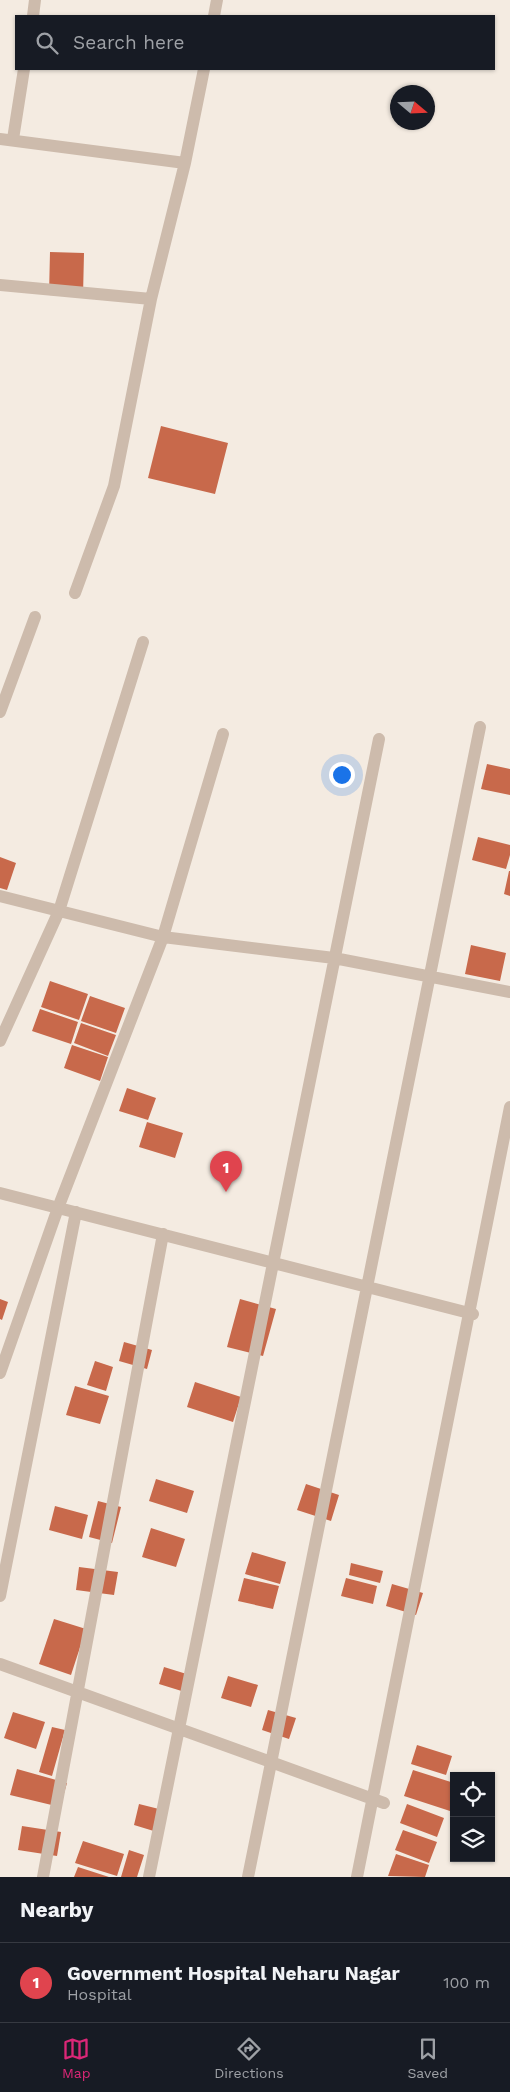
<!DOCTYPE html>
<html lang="en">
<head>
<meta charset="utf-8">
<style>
	:root { --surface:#171b24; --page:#20242c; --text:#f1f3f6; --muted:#9ea1a6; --line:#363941; --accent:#db2777 }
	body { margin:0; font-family:"Work Sans",sans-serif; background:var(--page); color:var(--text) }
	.controls { position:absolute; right:15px; bottom:15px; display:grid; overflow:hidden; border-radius:0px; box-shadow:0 1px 4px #0004 }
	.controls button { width:45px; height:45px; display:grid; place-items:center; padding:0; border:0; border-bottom:1px solid var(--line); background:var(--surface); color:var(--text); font:25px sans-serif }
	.compass { position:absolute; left:390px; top:85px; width:45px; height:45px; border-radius:50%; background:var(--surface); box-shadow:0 1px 4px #0004; rotate:109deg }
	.you { position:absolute; left:341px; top:774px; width:18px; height:18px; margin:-12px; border:4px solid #fff; border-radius:50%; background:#1a73e8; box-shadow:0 0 0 8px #1a73e833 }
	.badge { display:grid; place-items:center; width:32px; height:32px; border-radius:50%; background:var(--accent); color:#fff; font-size:16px; font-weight:700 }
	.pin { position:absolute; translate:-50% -41px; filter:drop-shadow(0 1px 2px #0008) }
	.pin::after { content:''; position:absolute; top:26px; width:18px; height:15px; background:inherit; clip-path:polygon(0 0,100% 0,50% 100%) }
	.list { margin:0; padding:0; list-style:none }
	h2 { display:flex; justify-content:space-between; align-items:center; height:65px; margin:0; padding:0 20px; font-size:21px }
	h2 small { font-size:16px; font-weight:400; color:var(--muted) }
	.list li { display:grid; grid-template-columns:32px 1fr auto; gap:15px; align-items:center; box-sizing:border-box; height:80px; padding:0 20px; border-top:1px solid var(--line) }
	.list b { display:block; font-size:19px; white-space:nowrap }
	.list p { margin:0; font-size:16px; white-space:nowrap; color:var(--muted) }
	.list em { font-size:16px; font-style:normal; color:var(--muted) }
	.icon { flex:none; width:28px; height:28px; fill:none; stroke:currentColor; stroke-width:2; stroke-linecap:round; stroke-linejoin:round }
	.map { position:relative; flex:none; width:510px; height:1877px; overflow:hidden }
	.search { position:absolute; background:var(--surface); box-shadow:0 1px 4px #0004; left:15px; right:15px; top:15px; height:55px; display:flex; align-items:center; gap:12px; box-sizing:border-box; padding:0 18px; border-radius:0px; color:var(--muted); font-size:19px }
	.sheet { height:145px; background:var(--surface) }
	nav { display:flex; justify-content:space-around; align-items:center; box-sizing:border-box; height:70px; border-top:1px solid var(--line); background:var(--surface); font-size:14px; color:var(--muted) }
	nav a { display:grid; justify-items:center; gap:2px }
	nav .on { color:var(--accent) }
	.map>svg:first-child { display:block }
</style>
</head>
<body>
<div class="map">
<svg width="510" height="1877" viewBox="0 0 510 1877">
	<rect width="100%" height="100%" fill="#f4ebe1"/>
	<path fill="#c8694b" d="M50,252L84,253L83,296L49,295Z
		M161,426L228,443L215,494L148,478Z
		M487,764L510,769V795L481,789Z
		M478,837L510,845V855L506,869L472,860Z
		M0,857L16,863L7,890L0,888Z
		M509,871H510V896L504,894Z
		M471,945L506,953L500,981L465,974Z
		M50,981L88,994L79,1020L41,1007Z
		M90,996L125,1008L116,1033L81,1021Z
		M40,1009L78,1022L71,1044L32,1031Z
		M81,1023L116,1035L108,1056L74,1043Z
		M72,1045L108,1057L100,1081L64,1068Z
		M127,1088L156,1098L148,1120L119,1111Z
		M147,1122L183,1133L175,1158L139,1147Z
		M0,1299L8,1302L2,1320L0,1319Z
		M240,1299L276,1309L263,1356L227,1347Z
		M124,1342L152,1350L147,1369L119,1361Z
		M95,1361L113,1367L106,1391L87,1385Z
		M195,1382L241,1397L233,1422L187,1407Z
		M75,1386L109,1396L100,1424L66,1415Z
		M156,1479L194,1491L187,1513L149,1501Z
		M306,1484L339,1495L331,1521L297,1510Z
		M98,1501L121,1507L112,1543L89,1537Z
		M55,1506L88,1515L82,1539L49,1530Z
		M151,1528L185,1539L176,1567L142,1557Z
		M252,1552L286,1562L280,1584L245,1574Z
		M351,1563L383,1571L380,1583L349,1575Z
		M79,1567L118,1572L114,1595L76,1590Z
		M244,1578L279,1586L273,1609L238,1601Z
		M346,1578L377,1586L373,1604L341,1596Z
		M392,1584L423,1593L416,1615L386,1606Z
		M54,1619L86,1629L71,1675L39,1664Z
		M164,1667L193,1676L188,1693L159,1684Z
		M228,1676L258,1685L251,1707L221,1698Z
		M268,1710L296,1718L289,1739L262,1730Z
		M13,1712L45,1722L36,1749L4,1738Z
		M52,1727L65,1730L52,1776L39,1772Z
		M417,1745L452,1756L446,1775L411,1764Z
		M17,1769L67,1783L60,1807L10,1795Z
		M413,1770L454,1783V1801L450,1811L404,1796Z
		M139,1804L163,1810L157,1832L134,1825Z
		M407,1804L444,1818L437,1837L400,1823Z
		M22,1826L61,1832L57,1856L18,1850Z
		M403,1830L437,1842L429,1863L395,1850Z
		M83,1841L124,1854L117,1876L75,1863Z
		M129,1850L144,1855L137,1877H121Z
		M396,1854L429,1865L425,1877L388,1876Z
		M78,1867L109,1877H74Z"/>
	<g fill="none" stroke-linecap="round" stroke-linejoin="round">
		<path stroke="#cdbbac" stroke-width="12" d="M33,16L35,0
			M214,16L217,0
			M0,139L185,163
			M13,139L24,69
			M0,285L151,299
			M75,593L114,486L151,299L185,163L204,69
			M0,712L35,617
			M0,896L163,937L334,958L510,992
			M0,1041L59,911L143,642
			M0,1193L473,1314
			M0,1373L58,1208L163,937L223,734
			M0,1596L76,1212
			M0,1664L384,1803
			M43,1877L163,1234
			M149,1877L379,739
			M248,1877L480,727
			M357,1877L510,1107"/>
	</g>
</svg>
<div class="controls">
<button><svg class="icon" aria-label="locate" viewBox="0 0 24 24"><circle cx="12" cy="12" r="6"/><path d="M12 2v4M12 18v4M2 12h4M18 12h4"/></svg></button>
<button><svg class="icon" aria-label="layers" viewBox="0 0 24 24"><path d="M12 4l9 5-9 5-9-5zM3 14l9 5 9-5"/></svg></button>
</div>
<svg class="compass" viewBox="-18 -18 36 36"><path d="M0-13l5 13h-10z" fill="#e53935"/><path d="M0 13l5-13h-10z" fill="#9ea1a6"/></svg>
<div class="you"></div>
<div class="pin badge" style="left:226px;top:1192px;background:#e0444e">1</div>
<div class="search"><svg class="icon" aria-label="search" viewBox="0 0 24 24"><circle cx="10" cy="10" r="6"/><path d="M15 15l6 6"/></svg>Search here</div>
</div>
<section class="sheet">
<h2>Nearby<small></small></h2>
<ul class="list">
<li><span class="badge" style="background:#e0444e">1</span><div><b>Government Hospital Neharu Nagar</b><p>Hospital</p></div><em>100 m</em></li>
</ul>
</section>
<nav>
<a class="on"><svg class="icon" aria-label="map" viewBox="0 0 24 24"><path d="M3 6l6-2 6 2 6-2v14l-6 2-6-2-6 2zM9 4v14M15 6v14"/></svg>Map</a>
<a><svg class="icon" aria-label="directions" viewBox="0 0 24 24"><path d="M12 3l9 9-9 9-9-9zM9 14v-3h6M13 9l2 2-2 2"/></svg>Directions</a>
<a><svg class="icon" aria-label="saved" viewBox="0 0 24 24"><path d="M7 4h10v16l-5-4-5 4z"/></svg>Saved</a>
</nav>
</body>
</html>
